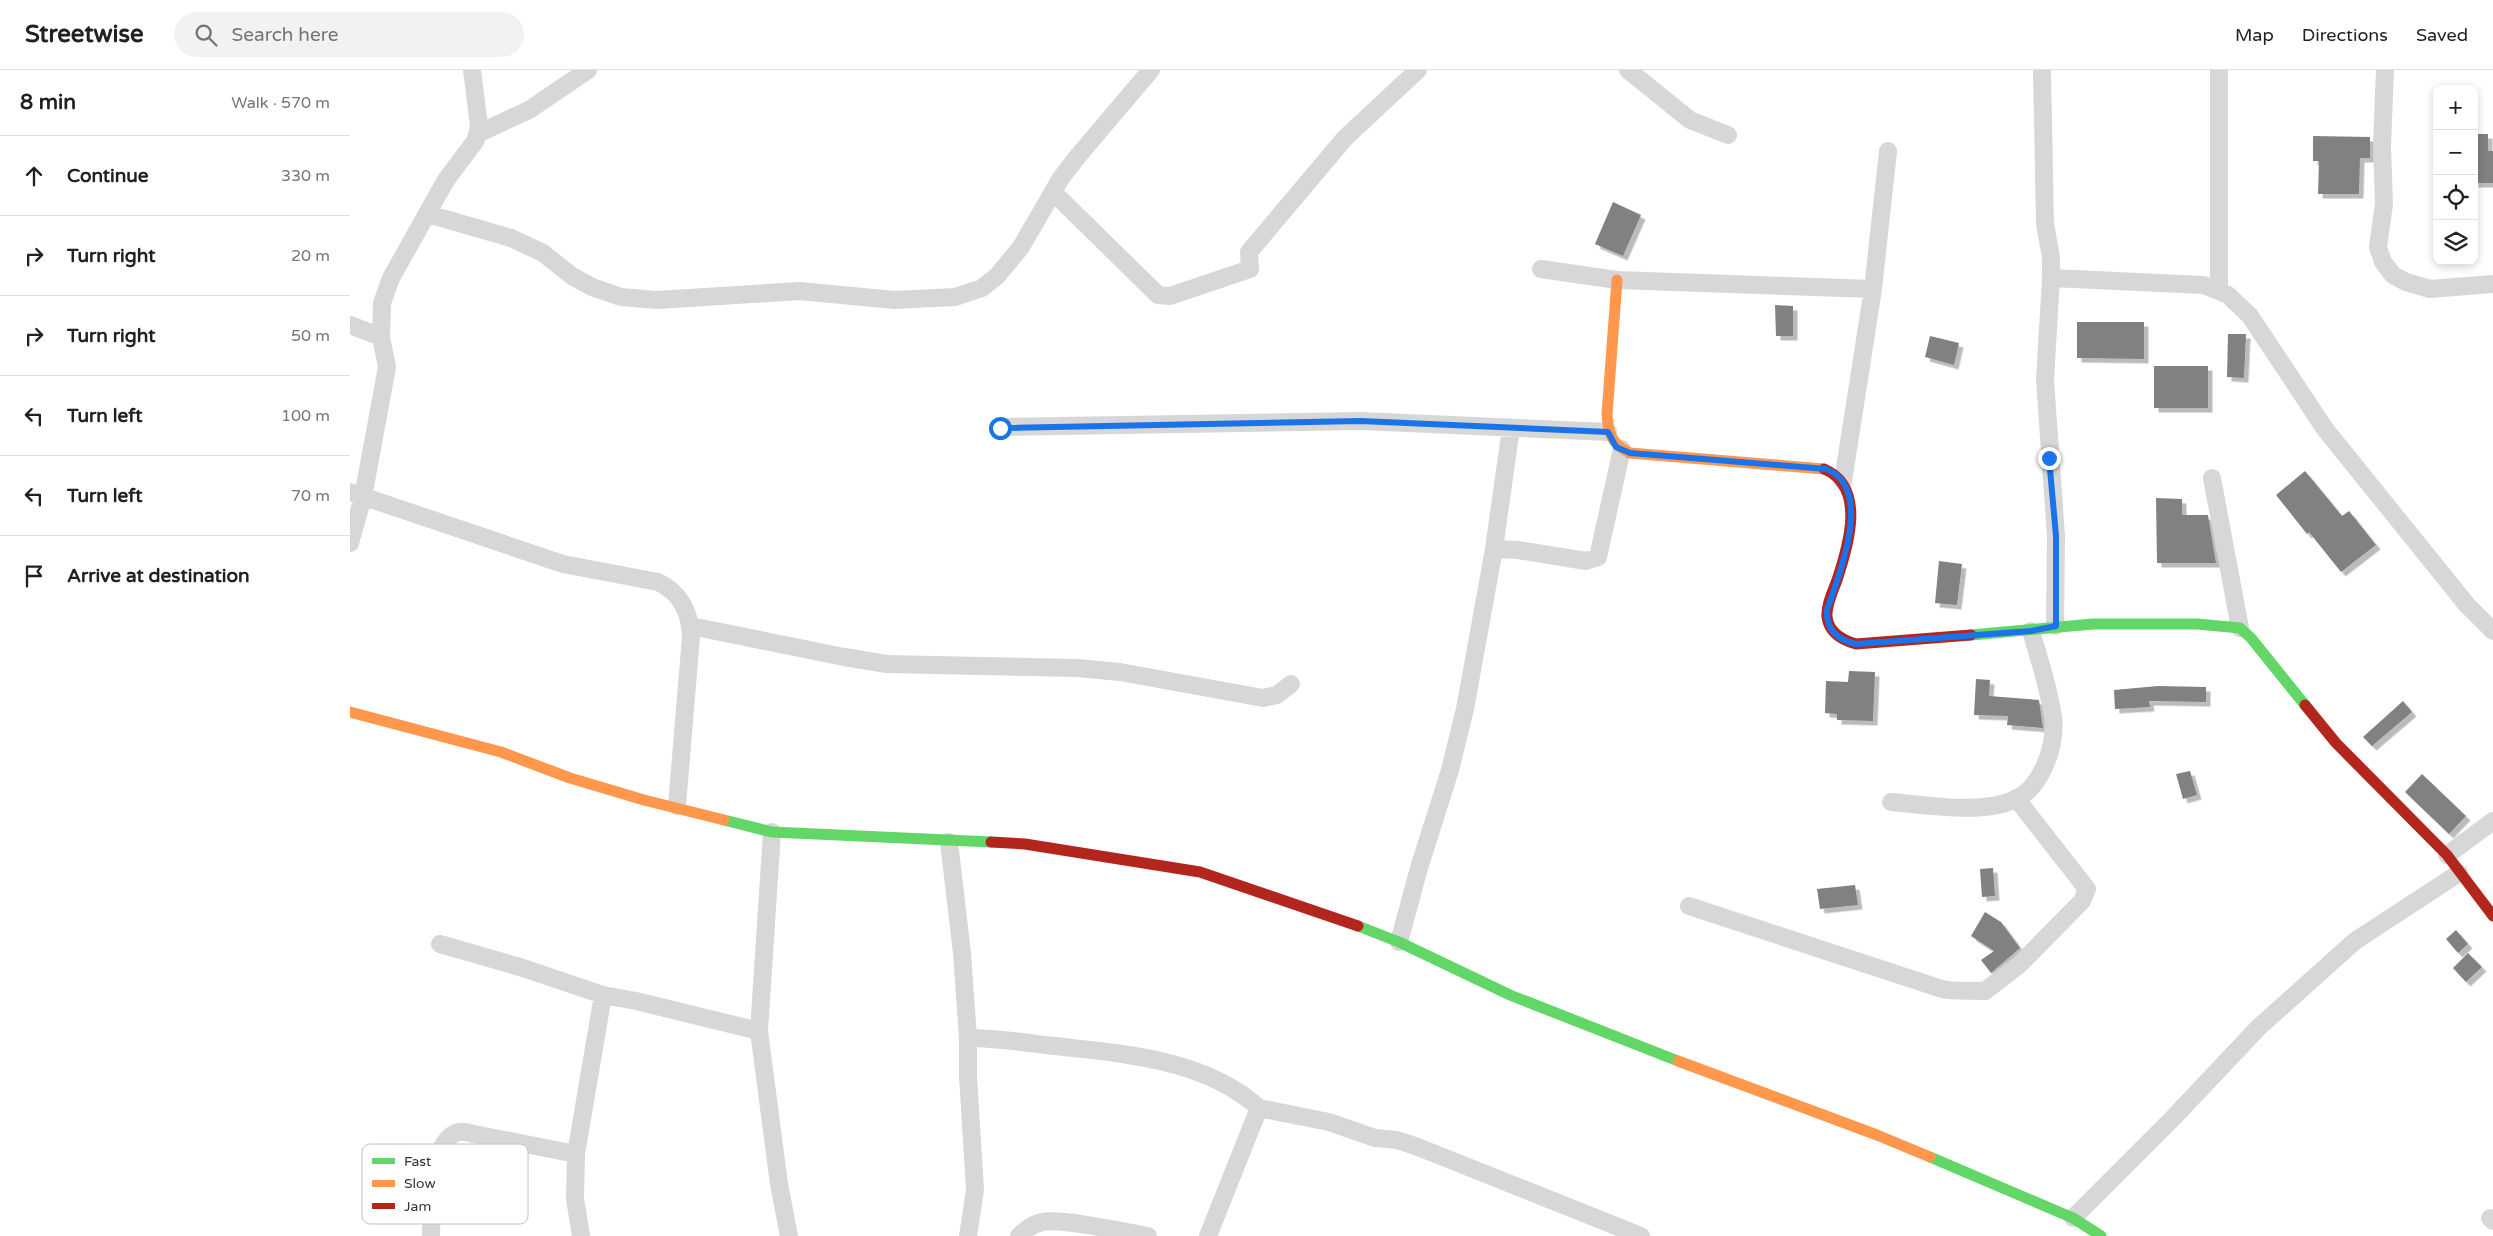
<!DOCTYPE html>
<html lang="en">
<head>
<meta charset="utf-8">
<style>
	:root { --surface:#fff; --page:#f2f2f2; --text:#202124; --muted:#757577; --line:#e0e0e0 }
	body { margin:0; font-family:"Varela Round",sans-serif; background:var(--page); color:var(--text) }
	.controls { position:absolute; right:15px; top:15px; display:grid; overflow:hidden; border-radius:10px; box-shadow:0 2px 8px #0003 }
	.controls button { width:45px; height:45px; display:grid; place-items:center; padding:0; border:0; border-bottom:1px solid var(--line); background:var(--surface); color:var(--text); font:25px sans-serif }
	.stop { position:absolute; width:15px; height:15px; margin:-11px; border:4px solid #1a73e8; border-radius:50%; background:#fff }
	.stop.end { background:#1a73e8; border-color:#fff; box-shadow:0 1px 5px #0008 }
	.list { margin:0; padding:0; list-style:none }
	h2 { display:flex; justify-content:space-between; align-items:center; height:65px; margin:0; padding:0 20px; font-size:21px }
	h2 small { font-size:16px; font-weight:400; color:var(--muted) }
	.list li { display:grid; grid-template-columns:32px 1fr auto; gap:15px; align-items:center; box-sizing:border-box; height:80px; padding:0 20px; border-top:1px solid var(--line) }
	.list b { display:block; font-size:19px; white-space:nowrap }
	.list em { font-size:16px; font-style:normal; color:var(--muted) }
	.icon { flex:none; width:28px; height:28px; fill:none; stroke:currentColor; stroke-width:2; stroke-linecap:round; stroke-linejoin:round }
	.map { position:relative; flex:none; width:2143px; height:1166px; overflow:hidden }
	header { display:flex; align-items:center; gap:30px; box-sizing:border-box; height:70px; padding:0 25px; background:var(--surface); border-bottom:1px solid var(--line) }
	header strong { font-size:24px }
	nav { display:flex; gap:28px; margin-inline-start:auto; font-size:18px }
	.search { width:350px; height:45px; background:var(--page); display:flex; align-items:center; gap:12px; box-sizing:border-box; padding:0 18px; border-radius:28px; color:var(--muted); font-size:19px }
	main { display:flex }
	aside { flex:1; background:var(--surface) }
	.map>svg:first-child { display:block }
</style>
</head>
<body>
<header>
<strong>Streetwise</strong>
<div class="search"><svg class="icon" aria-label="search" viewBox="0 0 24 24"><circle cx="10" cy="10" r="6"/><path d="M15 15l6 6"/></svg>Search here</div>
<nav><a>Map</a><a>Directions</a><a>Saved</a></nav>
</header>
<main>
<aside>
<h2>8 min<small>Walk · 570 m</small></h2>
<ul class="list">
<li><svg class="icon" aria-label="ahead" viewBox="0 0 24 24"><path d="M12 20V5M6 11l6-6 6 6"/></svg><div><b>Continue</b></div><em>330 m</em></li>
<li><svg class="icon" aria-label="right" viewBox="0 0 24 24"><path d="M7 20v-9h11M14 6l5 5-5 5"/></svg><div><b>Turn right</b></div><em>20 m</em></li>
<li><svg class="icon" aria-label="right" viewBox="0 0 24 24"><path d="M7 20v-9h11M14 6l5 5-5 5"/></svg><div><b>Turn right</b></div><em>50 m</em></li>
<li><svg class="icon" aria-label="left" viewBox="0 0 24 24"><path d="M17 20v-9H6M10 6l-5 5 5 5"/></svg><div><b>Turn left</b></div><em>100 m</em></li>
<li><svg class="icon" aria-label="left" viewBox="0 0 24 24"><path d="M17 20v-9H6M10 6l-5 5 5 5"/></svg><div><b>Turn left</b></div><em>70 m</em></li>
<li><svg class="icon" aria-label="arrive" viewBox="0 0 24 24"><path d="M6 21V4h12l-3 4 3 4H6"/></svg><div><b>Arrive at destination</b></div></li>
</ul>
</aside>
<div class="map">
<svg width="2143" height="1166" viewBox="0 0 2143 1166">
	<defs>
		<filter id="shadow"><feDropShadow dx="4.5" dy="4.5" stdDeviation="0" flood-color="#0004"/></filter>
	</defs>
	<rect width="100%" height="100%" fill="#fff"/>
	<path fill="#818181" filter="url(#shadow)" d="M2124,64H2138V81H2143V113H2124Z
		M1963,66L2020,67V88H2010L2009,124H1968L1969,91H1963Z
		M1263,132L1291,145L1273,186L1245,174Z
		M1425,235L1443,236V266H1426Z
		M1727,252H1794V289L1727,288Z
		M1878,264H1896L1894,308L1877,307Z
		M1580,266L1609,273L1604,295L1575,287Z
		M1804,296H1858V338H1804Z
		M1955,401L1992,446L1999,441L2026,475L1991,502L1959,462L1957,464L1926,425Z
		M1806,428L1832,429V445H1858L1866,493H1807Z
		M1589,491L1612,494L1607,535L1585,533Z
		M1499,601L1525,602L1523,651L1487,650V644L1475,643L1476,611L1498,612Z
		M1626,609L1640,610L1639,626L1689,630L1693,658L1657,655L1658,646L1624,645Z
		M1808,616L1856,617V632L1799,631L1800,637L1765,639L1764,620Z
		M2053,631L2062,642L2022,676L2013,667Z
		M1840,701L1847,725L1833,729L1826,704Z
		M2072,704L2116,746L2099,764L2055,722Z
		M1643,798L1645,826L1632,827L1630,799Z
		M1505,815L1508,835L1470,839L1467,819Z
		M1635,842L1651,852L1670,878L1641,903L1631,890L1644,881L1621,866Z
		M2106,860L2118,874L2108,883L2096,869Z
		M2118,883L2132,897L2116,912L2103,898Z"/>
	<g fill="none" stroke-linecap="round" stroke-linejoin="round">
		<path stroke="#d7d7d7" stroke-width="18" d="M1278,0L1340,50L1378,65
			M1692,0L1695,154L1701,187V208L1854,215L1878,225L1900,246L1975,359L2117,535L2143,561
			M2035,0L2032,76L2034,134L2028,177L2033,192L2043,205L2056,212L2080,219L2143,214
			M127,64L179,40L238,0
			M703,122L808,225L820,226L900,199L899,182L995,68L1068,0
			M78,144L161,168L193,183L222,206L242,217L271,227L307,230L450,221L544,230L605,227L632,218L647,206L671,177L711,108L728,86L801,0
			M1191,199L1267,210L1523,219
			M1701,208L1695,310L1706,466L1705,556
			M1869,219V0
			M0,255L31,267
			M650,357L1011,351L1258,362
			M1862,408L1890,558
			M1493,411L1523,219L1538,81
			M0,422L213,494L308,512C331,523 340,542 341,567L327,736
			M0,473L13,427L37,297L31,267L32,233L41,208L96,110L126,70L129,56L122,0
			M1144,479L1161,358
			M341,556L494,587L537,594L727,598L770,602L913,628L927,625L941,614
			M1541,732C1578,735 1632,745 1666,729C1681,722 1689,709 1695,695C1702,679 1705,664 1703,647C1699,618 1689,589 1681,561
			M422,762L409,961L429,1114L439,1166
			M599,772L612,883L618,968C648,968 676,973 705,976C775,984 855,989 909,1038
			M2097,785L2143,751
			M1339,836L1592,919C1606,922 1621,920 1635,921L1670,894L1732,831L1737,819L1666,728
			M1049,872L1069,798L1100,700L1115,639L1144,479L1168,480L1236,491L1248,487L1272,379
			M90,874L173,898L253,925L286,931L409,961
			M1723,1148L1823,1048L1909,957L2005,871L2109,803
			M2140,1148L2143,1151
			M81,1166C82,1143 78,1069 109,1062C113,1061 120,1063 124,1064L226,1084
			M231,1166L225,1129L226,1084L253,925
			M618,1166L625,1120L618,1006V968
			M669,1166C675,1160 683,1154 692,1152C712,1148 775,1162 798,1166
			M858,1166L909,1038L979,1052L1025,1068L1047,1070L1068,1077L1291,1166"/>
		<path stroke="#63d668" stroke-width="11" d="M1621,565L1743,554H1847L1890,558L1901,568L1955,635
			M374,750L422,762L641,772
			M1008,856L1049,872L1160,925L1328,991
			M1580,1087L1723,1148L1751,1166"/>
		<path stroke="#ff974d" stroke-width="11" d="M1267,210L1257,344C1258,364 1262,374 1280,383L1474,399
			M0,642L151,682L220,708L294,730L374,750
			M1328,991L1527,1065L1580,1087"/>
		<path stroke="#b3261e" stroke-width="11" d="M1474,399C1517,417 1498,477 1487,510C1483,521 1476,535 1477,547C1479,563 1492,570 1506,574L1621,565
			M1955,635L1986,673L2097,785L2143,846
			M641,772L675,774L850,802L1008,856"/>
	</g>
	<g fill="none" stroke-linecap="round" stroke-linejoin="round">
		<path stroke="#1a73e8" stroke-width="6" d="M650,358L1011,351L1258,362L1266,377L1280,383L1476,399C1525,418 1489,504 1477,540C1476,560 1488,570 1506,574L1681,561L1706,556V466L1699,388"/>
	</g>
	<rect x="12" y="1074" width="166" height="80" rx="8" fill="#fff" stroke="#c2c2c2" stroke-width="1"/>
	<rect x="22" y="1088" width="23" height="6" fill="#63d668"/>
	<rect x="22" y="1110" width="23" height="7" fill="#ff974d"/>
	<rect x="22" y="1133" width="23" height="6" fill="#b3261e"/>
	<g font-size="14" fill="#333">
		<text x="54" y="1096">Fast</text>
		<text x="54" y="1118">Slow</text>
		<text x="54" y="1141">Jam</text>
	</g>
</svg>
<div class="controls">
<button>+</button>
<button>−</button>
<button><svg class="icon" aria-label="locate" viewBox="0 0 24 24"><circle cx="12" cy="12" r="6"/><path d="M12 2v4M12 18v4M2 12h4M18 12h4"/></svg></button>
<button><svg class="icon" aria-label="layers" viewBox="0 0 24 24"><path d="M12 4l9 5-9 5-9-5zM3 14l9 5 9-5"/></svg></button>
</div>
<div class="stop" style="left:650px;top:358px"></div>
<div class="stop end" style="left:1699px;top:388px"></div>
</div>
</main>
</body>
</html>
